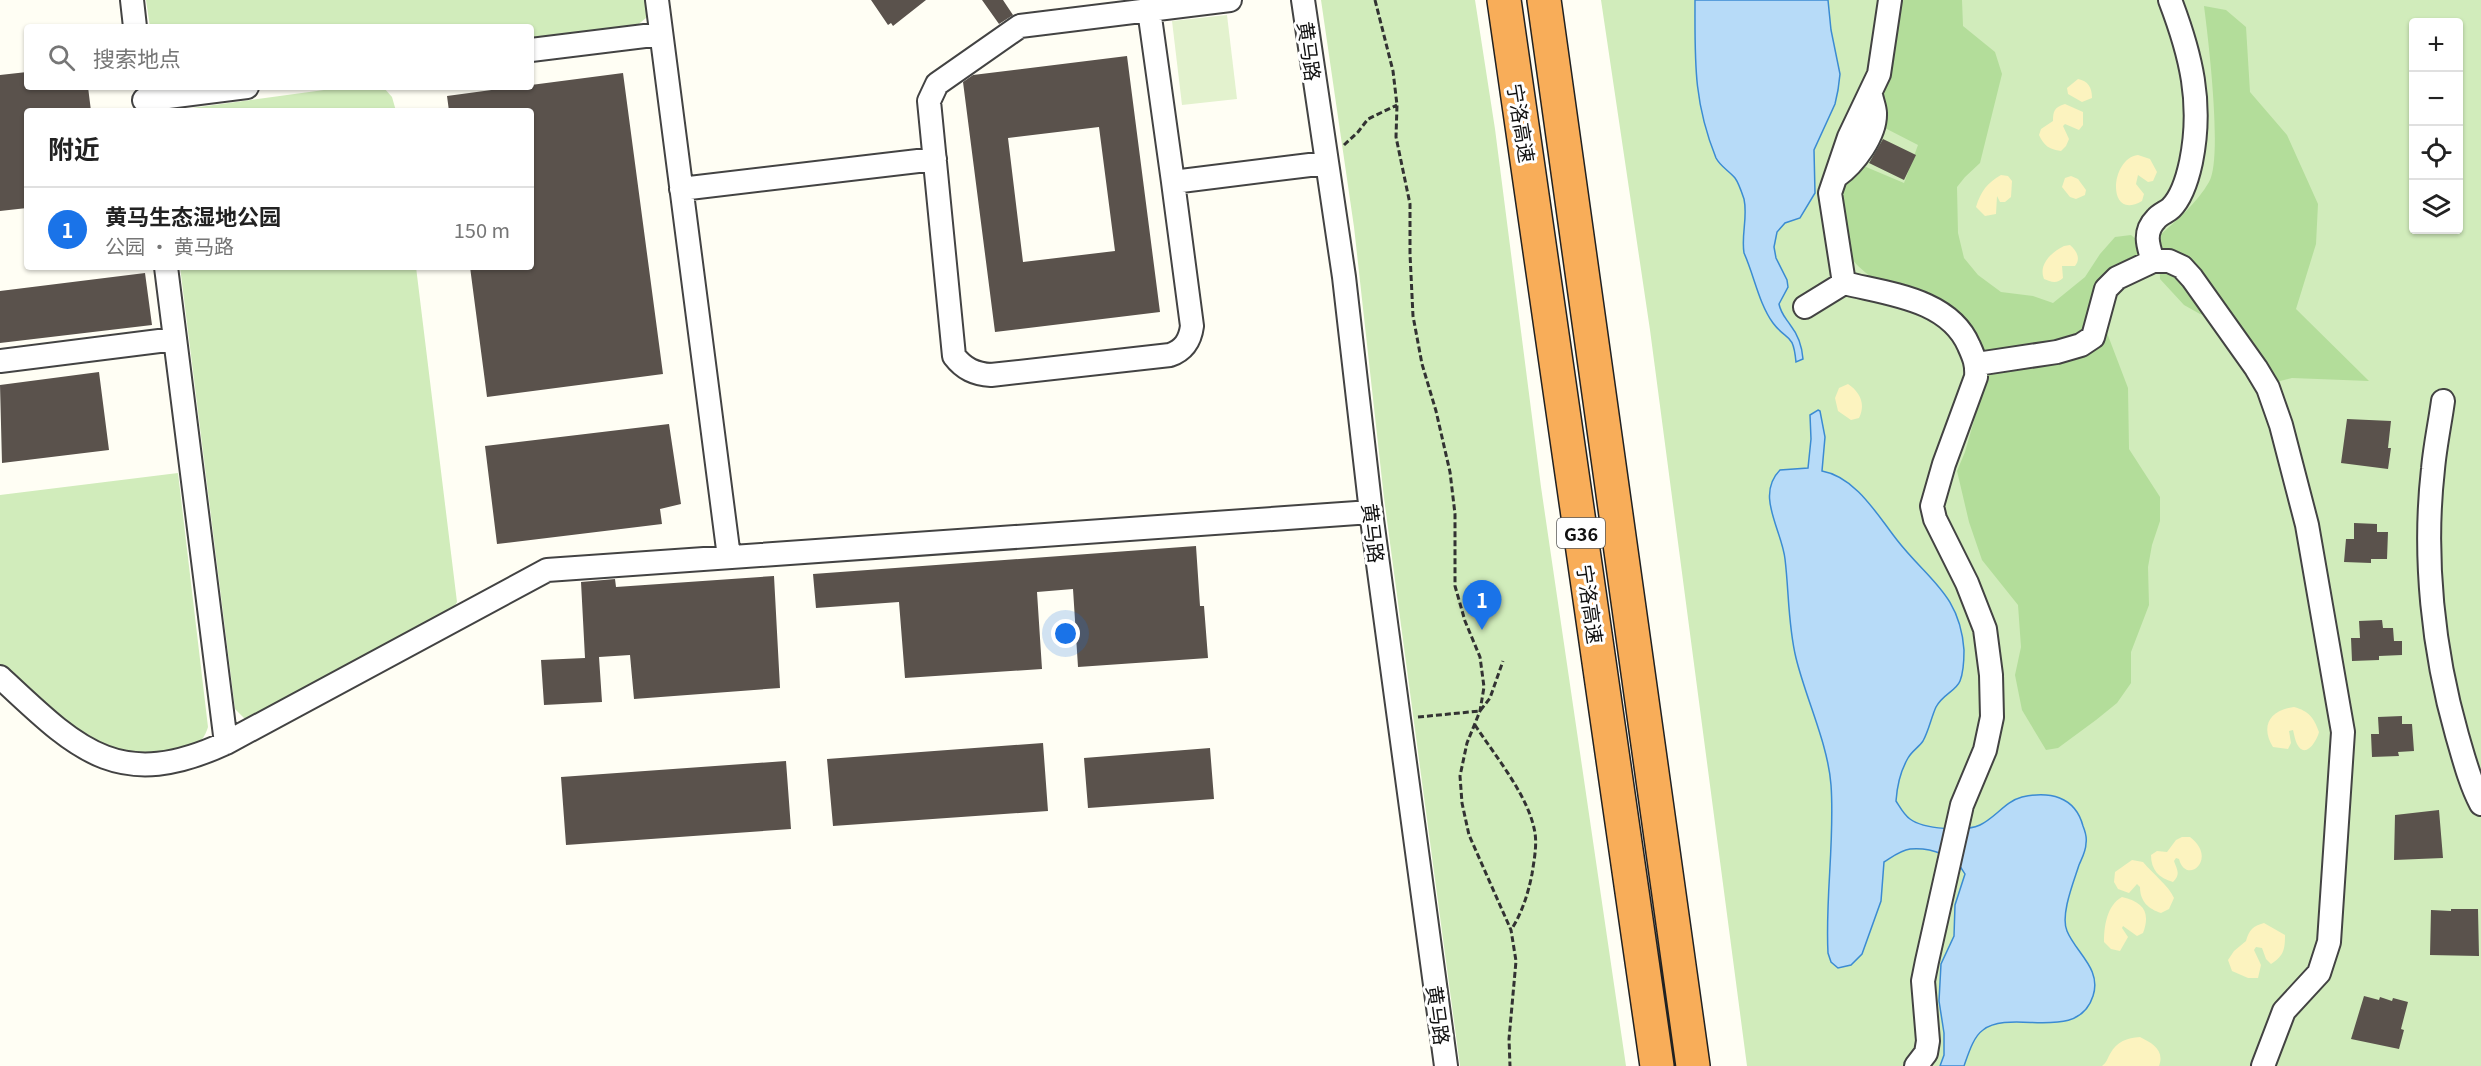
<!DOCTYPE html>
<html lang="zh">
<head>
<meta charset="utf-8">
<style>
	:root { --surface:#fff; --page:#f6f6f6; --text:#222; --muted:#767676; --line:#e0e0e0; --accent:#1a73e8 }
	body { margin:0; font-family:Georgia,"Noto Sans SC",serif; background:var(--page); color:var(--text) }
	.controls { position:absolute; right:18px; top:18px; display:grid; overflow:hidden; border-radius:6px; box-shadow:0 2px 4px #0004 }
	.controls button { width:54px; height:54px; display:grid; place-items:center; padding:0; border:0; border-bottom:2px solid var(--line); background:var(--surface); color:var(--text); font:30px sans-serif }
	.you { position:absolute; left:1066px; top:634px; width:21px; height:21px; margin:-15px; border:4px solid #fff; border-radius:50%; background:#1a73e8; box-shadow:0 0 0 9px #1a73e833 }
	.badge { display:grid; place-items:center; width:39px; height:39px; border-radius:50%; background:var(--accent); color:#fff; font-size:20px; font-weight:700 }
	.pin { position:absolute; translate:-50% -50px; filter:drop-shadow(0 2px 3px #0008) }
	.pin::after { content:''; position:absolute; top:32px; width:21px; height:18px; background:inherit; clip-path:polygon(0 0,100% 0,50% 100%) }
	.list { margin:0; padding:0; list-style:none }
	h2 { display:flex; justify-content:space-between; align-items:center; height:78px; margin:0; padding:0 24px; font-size:26px }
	h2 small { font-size:20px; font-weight:400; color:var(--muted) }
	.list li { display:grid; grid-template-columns:39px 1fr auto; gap:18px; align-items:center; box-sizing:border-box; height:84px; padding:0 24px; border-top:2px solid var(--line) }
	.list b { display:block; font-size:22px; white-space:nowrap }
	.list p { margin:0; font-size:20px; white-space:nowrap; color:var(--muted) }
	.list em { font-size:20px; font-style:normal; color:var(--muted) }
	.icon { flex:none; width:33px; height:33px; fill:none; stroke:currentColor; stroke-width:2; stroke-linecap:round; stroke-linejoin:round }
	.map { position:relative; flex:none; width:2481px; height:1066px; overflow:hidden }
	.search { position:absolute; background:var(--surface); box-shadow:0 2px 4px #0004; left:24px; top:24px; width:510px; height:66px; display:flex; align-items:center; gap:15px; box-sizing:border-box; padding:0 21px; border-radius:6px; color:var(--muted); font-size:22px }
	.panel { position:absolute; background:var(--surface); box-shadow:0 2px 4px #0004; left:24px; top:108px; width:510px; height:162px; border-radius:6px }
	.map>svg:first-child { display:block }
</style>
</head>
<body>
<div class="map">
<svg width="2481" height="1066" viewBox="0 0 2481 1066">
	<rect width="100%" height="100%" fill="#fffef4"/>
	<path fill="#d1ecbb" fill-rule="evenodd" d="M146,0H650L646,18L635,27L531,41V27H150Z
		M1321,0H1475L1495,129L1541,487L1626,1066H1460L1384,498L1354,227Z
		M1601,0H2481V1066H1747L1650,330ZM2414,22H2458V230H2414Z
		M346,87L384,88L392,97L396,111H170Z
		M180,267H416L457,602L452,611L250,720L244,718L235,709Z
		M178,473L208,727C202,747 189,750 170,752C161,753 152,755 143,754C85,751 42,703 0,669V495Z"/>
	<path fill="#b3dd9a" d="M1896,0H1962L1963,26L1995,52L2002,74L1980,163L1965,177L1957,187L1958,233L1964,258L1978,275L2001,292L2033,296L2053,303L2085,277L2100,254L2115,237L2131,235L2138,241L2144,255L2096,304L2128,388L2129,449L2160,497V521L2152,545L2148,567L2149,605L2131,652V683L2117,703L2096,720L2058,748L2046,750L2022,710L2015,675L2021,647L2018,605L1982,560L1969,522L1957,471L1965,452L1977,410L1971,334C1937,316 1847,277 1840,237C1837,220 1841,199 1841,181L1859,164L1904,183L1918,145L1883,127L1878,100Z
		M2204,6L2226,10L2246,27L2250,92L2287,135L2318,204L2316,244L2296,309L2369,381L2292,378L2272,383L2231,323L2200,314L2184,305L2160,279L2159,236C2177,220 2197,203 2209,182C2223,159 2208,37 2204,6Z"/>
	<path fill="#fcf3bf" d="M2078,79C2088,81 2092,87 2092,98L2082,102L2068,94L2067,88Z
		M2065,104L2083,112V125L2079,130L2065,124L2063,126L2069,139L2066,146L2061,151C2049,149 2044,146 2039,135L2041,129L2053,121C2053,112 2054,107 2065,104Z
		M2138,155L2150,159L2157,172L2153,181L2148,182L2138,175L2136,184L2144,194L2142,201C2106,222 2110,158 2138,155Z
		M2001,175L2008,176L2012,181L2011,197L2005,202H2000L1997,196L1996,214L1985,216L1976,207C1981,191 1987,183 2001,175Z
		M2071,176L2078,179L2086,190L2085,195L2076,199L2070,197L2062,187L2065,178Z
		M2064,246L2070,245C2077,251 2081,259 2075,266H2062L2063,278C2057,284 2051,282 2044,279C2038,264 2052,252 2064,246Z
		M1848,384C1860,392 1866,404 1859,418L1851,420L1838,411L1835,398L1839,388Z
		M2294,707C2309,711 2314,718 2319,732C2317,741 2305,760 2297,744C2295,740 2294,734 2293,730L2289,731L2291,743L2288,749L2273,747C2260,726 2270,710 2294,707Z
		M2182,837H2190C2219,859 2186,886 2179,859L2176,858L2174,861C2177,870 2181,874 2173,882C2159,878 2151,870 2151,855L2157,851L2167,852L2176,840Z
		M2132,860L2143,862C2152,873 2169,886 2174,898L2169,909L2161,913C2149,909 2140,902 2140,887L2137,884L2129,893L2118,889L2114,882L2115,872Z
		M2122,897C2143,902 2151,912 2143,933L2137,936L2123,926L2122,928L2128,937L2120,951L2111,949L2104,942C2104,926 2107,905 2122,897Z
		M2264,923L2285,935C2285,949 2284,956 2271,964L2266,959L2262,948L2256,947L2254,950L2261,965L2258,978H2248L2232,971L2228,960L2234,951L2246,941C2249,930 2253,926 2264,923Z
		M2140,1037C2152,1043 2165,1050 2159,1066H2102C2107,1062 2107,1059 2110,1054C2117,1041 2127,1038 2140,1037Z"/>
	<path fill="#e3f2ce" d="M1227,15L1237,99L1182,105L1172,21Z"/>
	<path fill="#b7dbf8" stroke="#3b8bd2" stroke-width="1.5" d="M1695,0H1828L1831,30L1840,74L1838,90L1835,104L1814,150L1815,193L1800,218L1785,223L1777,232L1774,247L1776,258L1787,280L1788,287L1779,304C1781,314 1785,317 1791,326C1799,336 1802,347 1803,359L1796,362C1793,331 1787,342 1773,323C1759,304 1754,275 1744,253C1741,235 1748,217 1744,199C1742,193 1738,182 1735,178C1729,171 1720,166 1716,158C1693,101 1695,60 1695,0Z
		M1818,410L1820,411L1825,437L1822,471C1856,477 1878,516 1897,540C1928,580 1960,594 1964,650C1964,660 1964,671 1960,681C1956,691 1943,694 1936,707C1931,718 1929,730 1923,741C1919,747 1912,751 1908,758C1901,770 1897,787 1896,801C1900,807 1904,815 1910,819C1923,829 1965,832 1980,825C1995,818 2006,801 2022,797C2049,791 2075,796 2083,826C2085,831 2087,838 2086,843C2086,851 2082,858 2079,865C2074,881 2060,915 2067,931C2076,953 2102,969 2093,996C2078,1044 2011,1008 1983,1030C1973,1037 1968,1055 1964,1066H1940L1944,1055V1033L1939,1001L1941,964L1954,936L1955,905L1965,874C1956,856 1931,847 1910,849C1901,850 1892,857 1884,862L1881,901L1862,954L1851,965L1838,968L1831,962L1828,953C1825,898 1835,840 1831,785C1828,744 1806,699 1796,658C1788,626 1789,592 1785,559C1782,530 1755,495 1780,470L1808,468L1811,439L1810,415Z"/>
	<path fill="#5a524c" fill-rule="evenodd" d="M871,0H926L893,26L891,23L888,25Z
		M982,0H1003L1013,15L999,24Z
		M1127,56L1160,312L995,332L963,82L973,75ZM1099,127L1115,251L1023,262L1008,138Z
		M27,72V87H88L91,111H27V208L0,211V75Z
		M623,73L663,374L487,397L470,267H531V111H449L447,96L514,87H531V85Z
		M1883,139L1916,155L1904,180L1869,163Z
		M145,273L152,325L0,343V291Z
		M99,372L109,450L2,463L0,385Z
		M2347,419L2391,421L2388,448H2391L2388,469L2341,463Z
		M669,424L681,504L660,509L662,524L497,544L485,446Z
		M2354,523L2377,524V532H2388L2387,559H2371V563L2344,562L2346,539H2354Z
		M1196,546L1200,606H1204L1208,658L1078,667L1073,589L1037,592L1042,669L905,678L899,602L816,608L813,574Z
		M774,576L780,688L634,699L630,655L599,657L602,702L544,705L541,660L585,658L581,582L615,579L616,587Z
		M2382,620L2383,628H2393L2394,641H2402V655L2379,656V660L2352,661L2351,638H2360L2359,621Z
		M2402,716V724H2412L2414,751L2398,752L2399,756L2372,757L2371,734H2379L2378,717Z
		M1043,743L1048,811L833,826L827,759Z
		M1210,748L1214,799L1088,808L1084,758Z
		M786,761L791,829L566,845L561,777Z
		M2439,810L2443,858L2394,860L2395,815Z
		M2451,909H2478L2479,956L2430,955L2431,910L2451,911Z
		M2364,996L2379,1000L2380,997L2392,1001L2393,998L2408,1002L2401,1029L2404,1030L2399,1049L2351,1039Z"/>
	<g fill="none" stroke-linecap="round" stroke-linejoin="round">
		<g stroke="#434343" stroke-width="26">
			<path id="minor" d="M132,0L135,27
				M657,0L729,557
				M1303,0L1344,277L1371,512L1446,1066
				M1149,10L1173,182L1326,163
				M531,50L661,34
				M144,100L247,87
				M1837,176C1854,164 1876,135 1875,113C1875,108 1872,101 1871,95
				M1173,182L1192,326C1190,341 1184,350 1170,355L991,375C975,374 964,369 954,356L929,101L937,84L1020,26L1230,0
				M681,189L935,159
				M2153,261C2148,246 2143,232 2156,219C2160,214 2167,212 2171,208C2182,197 2188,176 2191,162C2203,103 2191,55 2170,0
				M166,267L226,743
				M1844,283L1830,193L1849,137L1879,74L1890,0
				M1805,307L1844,283C1888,294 1949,299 1969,346C1974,357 1977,364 1976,377L1944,464L1932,506L1935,519L1967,583L1985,629L1991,675L1992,717L1985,750L1962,805L1927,961L1923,981L1928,1041L1926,1053L1916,1066
				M0,361L175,339
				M1977,364L2057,352L2081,345L2093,337L2106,289L2117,278L2153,261H2169L2182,267L2192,278L2256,368L2268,388L2281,425L2307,525L2343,732L2329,942L2319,973L2284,1011L2263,1066
				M2443,401C2440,423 2435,446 2433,469C2423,557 2433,651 2457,735C2464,759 2470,783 2481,804
				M0,677C77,749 118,793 226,743L547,570L1371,512"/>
		</g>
		<g stroke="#212121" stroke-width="36">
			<path id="highway" d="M1504,0L1657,1066
				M1544,0L1693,1066"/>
		</g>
		<path stroke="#323232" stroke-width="3" stroke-dasharray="6 3" stroke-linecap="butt" d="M1375,0L1393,71L1397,105L1396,137L1410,204V254L1413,316L1422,364L1436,411L1450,472L1455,514V586L1465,621L1480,657L1484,687L1480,711L1467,743L1460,776L1462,803L1469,835L1511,930L1516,961L1509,1039L1510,1066
			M1344,145L1358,132L1368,119L1397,105
			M1418,717L1480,711L1490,698L1503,661
			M1475,725C1495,756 1529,796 1535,833C1537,846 1534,861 1532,874C1528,894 1522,913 1511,930"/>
		<use href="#minor" stroke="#fff" stroke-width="22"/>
		<use href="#highway" stroke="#f8ad59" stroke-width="33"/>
	</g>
	<g text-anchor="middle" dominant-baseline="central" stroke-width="6" stroke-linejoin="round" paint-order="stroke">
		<rect fill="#fff" stroke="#585858" stroke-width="1.5" x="1557" y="518" width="48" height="30" rx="4.5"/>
		<g font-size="18" font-weight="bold" fill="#101010">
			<text x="1581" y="533">G36</text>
		</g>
		<g font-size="20" fill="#101010" stroke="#fff">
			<text transform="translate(1310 51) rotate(82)">黄马路</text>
			<text transform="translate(1522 123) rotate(81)">宁洛高速</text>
			<text transform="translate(1374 533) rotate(83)">黄马路</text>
			<text transform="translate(1591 604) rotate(82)">宁洛高速</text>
			<text transform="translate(1439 1015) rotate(82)">黄马路</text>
		</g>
	</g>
</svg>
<div class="controls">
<button>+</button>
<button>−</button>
<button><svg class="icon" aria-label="locate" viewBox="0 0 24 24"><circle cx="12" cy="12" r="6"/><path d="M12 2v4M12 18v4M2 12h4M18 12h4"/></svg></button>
<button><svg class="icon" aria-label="layers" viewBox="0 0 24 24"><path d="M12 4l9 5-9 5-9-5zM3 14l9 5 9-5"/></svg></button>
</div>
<div class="you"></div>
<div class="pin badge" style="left:1482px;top:630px">1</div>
<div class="search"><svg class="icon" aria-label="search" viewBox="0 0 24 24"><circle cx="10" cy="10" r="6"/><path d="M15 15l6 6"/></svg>搜索地点</div>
<section class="panel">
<h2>附近<small></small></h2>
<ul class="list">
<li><span class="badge">1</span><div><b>黄马生态湿地公园</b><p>公园 · 黄马路</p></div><em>150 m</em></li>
</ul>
</section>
</div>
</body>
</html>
